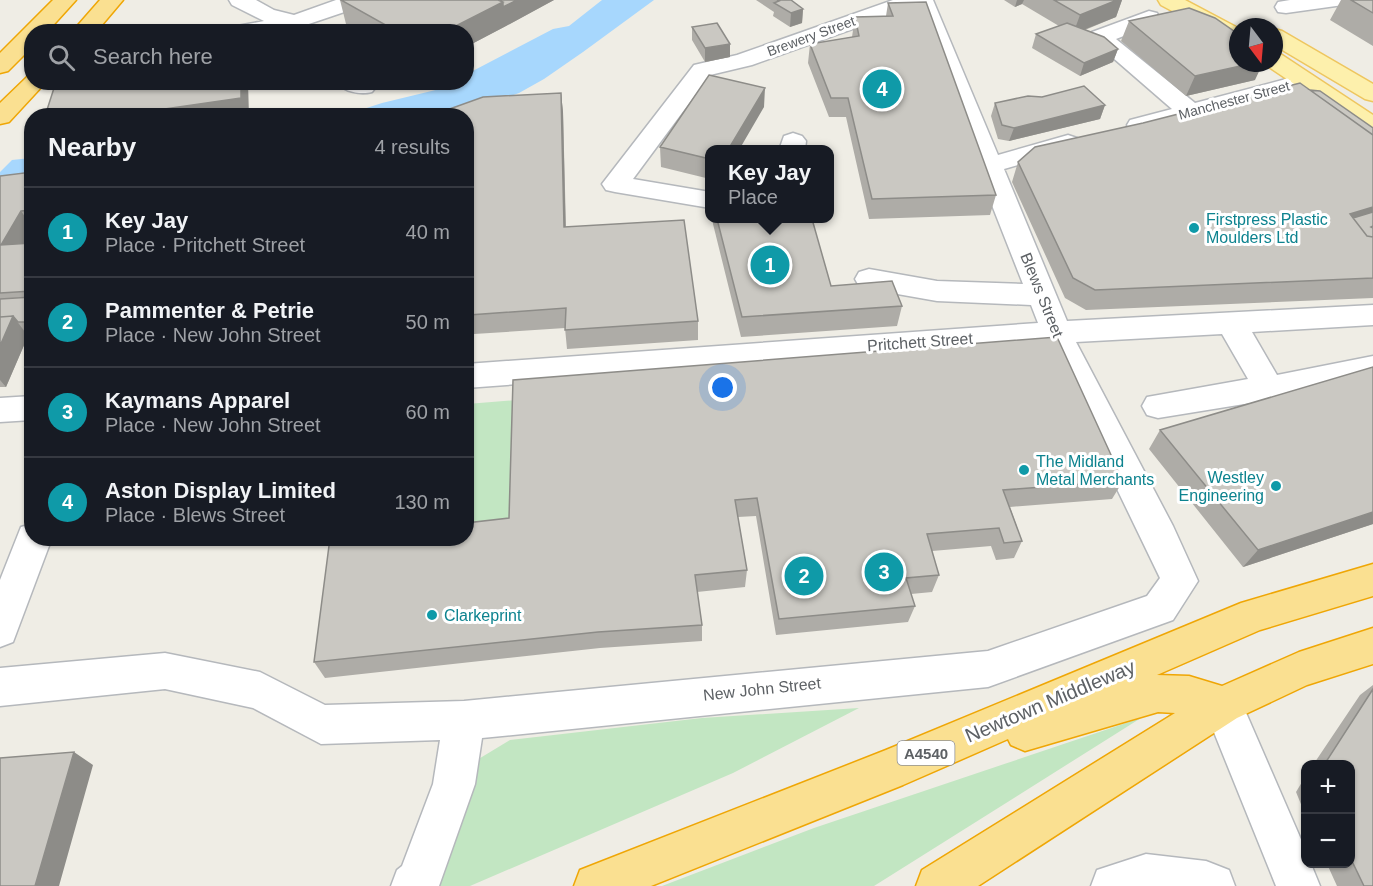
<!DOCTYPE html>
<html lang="en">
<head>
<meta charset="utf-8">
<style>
	:root { --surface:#171b24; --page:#20242c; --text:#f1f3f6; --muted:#9ea1a6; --line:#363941; --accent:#e54335 }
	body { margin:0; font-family:Arial,sans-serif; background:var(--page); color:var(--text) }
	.controls { position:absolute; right:18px; bottom:18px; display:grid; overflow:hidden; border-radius:12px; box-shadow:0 2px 4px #0004 }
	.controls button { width:54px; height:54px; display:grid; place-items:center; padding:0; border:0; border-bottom:2px solid var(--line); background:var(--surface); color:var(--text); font:30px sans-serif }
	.compass { position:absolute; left:1229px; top:18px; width:54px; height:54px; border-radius:50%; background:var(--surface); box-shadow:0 2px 4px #0004; rotate:164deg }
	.you { position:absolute; left:723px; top:388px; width:21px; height:21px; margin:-15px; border:4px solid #fff; border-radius:50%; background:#1a73e8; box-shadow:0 0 0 9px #1a73e833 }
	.badge { display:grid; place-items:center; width:39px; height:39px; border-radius:50%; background:var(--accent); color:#fff; font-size:20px; font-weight:700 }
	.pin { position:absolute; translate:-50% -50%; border:3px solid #fff; box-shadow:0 2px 6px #0006 }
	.popup { position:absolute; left:705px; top:145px; width:129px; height:78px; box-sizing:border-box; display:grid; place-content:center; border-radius:12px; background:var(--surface); filter:drop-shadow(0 2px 4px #0005); font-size:20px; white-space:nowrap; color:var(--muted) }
	.popup b { font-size:22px; color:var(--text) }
	.popup::after { content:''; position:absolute; left:50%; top:100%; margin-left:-12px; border:12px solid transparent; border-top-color:var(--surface) }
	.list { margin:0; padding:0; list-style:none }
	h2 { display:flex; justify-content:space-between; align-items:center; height:78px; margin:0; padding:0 24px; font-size:26px }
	h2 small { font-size:20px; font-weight:400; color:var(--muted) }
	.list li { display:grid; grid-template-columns:39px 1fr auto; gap:18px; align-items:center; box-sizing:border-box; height:90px; padding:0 24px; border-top:2px solid var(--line) }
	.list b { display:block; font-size:22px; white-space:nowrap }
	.list p { margin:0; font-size:20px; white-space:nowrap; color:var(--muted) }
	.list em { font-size:20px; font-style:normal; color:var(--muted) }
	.icon { flex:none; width:33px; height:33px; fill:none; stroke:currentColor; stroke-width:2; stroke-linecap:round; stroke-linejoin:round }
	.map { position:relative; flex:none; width:1373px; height:886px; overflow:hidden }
	.search { position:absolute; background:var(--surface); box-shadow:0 2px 4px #0004; left:24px; top:24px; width:450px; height:66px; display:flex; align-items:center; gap:15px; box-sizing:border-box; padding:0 21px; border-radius:24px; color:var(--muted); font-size:22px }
	.panel { position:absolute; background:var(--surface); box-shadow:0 2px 4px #0004; left:24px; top:108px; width:450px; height:438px; border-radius:24px }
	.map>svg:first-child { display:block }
</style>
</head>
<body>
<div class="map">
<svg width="1373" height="886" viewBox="0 0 1373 886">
	<rect width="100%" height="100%" fill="#efede5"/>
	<path fill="#c2e6c2" d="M517,400L514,536L420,547L466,538L467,404Z
		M859,708L733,773L470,886H438L467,766L510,740L702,718Z
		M1141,718L874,886H662L814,828Z"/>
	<path fill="#a7d7fd" d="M602,0H654L583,52L544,79L519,93L457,115L342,116L382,103L448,87L452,83L466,82L467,74L553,29L569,26Z
		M31,158V180L0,179V172L12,160Z"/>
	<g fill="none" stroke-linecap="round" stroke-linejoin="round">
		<g stroke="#b5b8bc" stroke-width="3">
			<path id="minor" d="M229,0H256L274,10L294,15L336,0H368L365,5L294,29L278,32H229L232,27L264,21L232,5Z
				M893,0H933L998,155L1068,135L1077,138L1081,143L1077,148L1004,169L1067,321L1373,305V325L1252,332L1277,375L1373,356V378L1269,400L1158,418L1147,415L1142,406L1147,397L1248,379L1222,334L1076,342L1173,526L1198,581L1173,620L988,687L482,738L475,784L439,886H391L397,870L402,866L433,784L440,740L321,744L253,708L165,689L0,706V668L165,653L260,672L325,705L464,701L988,651L1147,596L1160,578L1047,344L466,388V364L1038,323L1031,305L937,301L869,289L859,286L855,279L859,272L869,269L937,281L1023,284L914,7L752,65L710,75L633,179L710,192V208L615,192L606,190L602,184L694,65L737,55Z
				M1290,0H1347L1344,5L1336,6L1286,13L1278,12L1275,7L1278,2Z
				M1149,11L1157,13L1160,18L1157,23L1116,39L1195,103L1305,74L1313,76L1317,81L1313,86L1148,130L1139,132L1130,130L1127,125L1130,120L1172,109L1089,37L1092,32Z
				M337,82H373L376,87L372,92C361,95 343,92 337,82Z
				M793,133L802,136L806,141L805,150H779L784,136Z
				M32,396V420L0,422V398Z
				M32,524V538H52L13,642L0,647V580L21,527Z
				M1223,686L1237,692L1306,851V864H1311L1320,886H1276L1203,705L1209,692Z
				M1146,854L1206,861L1229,870L1235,886H1091L1097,870Z"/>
		</g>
		<g stroke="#eec65f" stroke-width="3">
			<path id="major" d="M1158,0H1185L1238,28V44L1230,42L1161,5Z
				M1274,29L1282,31L1373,84V101L1365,99L1274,45Z
				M1274,53L1282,55L1373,115V133L1364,131L1266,65L1265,63H1274Z"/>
		</g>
		<g stroke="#efa605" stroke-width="3">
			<path id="highway" d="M53,0H76L47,32H32V47L8,71L0,73V53Z
				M100,0H123L96,32H72Z
				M32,76V82H46L9,122L0,124V103L27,77Z
				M1373,564V596L1260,630L1157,675L1189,676L1222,686L1299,652L1373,628V664L1307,685L1237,718L978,886H916L922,870L1175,713L1158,712L1025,751L1011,745L1008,739L903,785L651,886H574L580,870L886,750L1241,603Z"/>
		</g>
		<use href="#minor" fill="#fff" fill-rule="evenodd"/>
		<use href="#major" fill="#fdf0ac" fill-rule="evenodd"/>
		<use href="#highway" fill="#fae091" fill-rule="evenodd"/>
	</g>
	<path fill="#aeaca7" d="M340,0H554L506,26L466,47V32H361L346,24Z
		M756,0H791L803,9L802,23L790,27L773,16L774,12Z
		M1004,0H1122L1116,17L1085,30L1118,49L1113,62L1080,76L1032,48L1036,34L1059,26L1022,4L1015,7Z
		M1341,0H1373V46L1330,20Z
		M888,3L996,195L990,215L869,219L846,117H829L808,63L810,44L852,37L855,17L886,16Z
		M1129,21L1255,80L1186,96L1121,41Z
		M692,27L730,57L705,62L692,40Z
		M1310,90L1373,128V298L1086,310L1065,298L1012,182L1018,162Z
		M561,93L563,112L566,227L698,321V340L567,349L565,328L474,334L472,358H466V116Z
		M1042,97L1105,105L1100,119L1009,141L998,139L991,116L995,103Z
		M764,107L710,150V179L661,167L660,147Z
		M32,172V235L27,243H32V336H28L6,387H0V176Z
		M713,219H812L831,286L902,306L897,326L741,337L713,224Z
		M1373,367V524L1243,567L1149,449L1160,430Z
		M513,380L1123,481L1112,499L1010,507L1022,541L1014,558L996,560L991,546L932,551L939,575L932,592L911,594L915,606L908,622L776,635L756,516L738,517L747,570L745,587L697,592L702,625V641L600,648L325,678L314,662L509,518Z
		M1373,685V886H1337L1327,864H1350V765H1313L1360,695Z
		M1305,777V814L1296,792Z"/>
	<path fill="#8d8c88" d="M517,0H554L506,26L466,47V32H444L503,2Z
		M1017,0H1024L1022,4L1015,7Z
		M1117,0H1122L1116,17L1073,34L1080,15Z
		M803,9L802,23L790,27L791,13Z
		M730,44V57L705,62V48Z
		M1118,49L1113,62L1080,76L1084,63Z
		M1254,63H1263L1255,80L1186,96L1195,76Z
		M241,82H248L249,116H116Z
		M765,88L764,107L739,150H728Z
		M561,93L563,112L566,247L564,227Z
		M1105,105L1100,119L1009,141L1014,128Z
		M1373,207V223L1353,229L1350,214Z
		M21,211L32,227V235L15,265L1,245Z
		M469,315L474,334L472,358L467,338Z
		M13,316L28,336L6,387L0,380V346Z
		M1373,512V524L1243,567L1258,550Z
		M74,752L93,765L59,886H35Z"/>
	<path fill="#cac8c2" stroke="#8d8c88" stroke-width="1.5" d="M341,0H498L503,2L444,32H398Z
		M498,0H517L503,7V2Z
		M777,0H791L803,9L791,13L774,3L779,1Z
		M1054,0H1117L1080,15Z
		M1351,0H1373V13Z
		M926,2L996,195L872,199L848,98H831L810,44L859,36L855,17L893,16L888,3Z
		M1189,8L1215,18L1238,34V63H1254L1195,76L1129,21Z
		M717,23L730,44L705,48L692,27Z
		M1067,23L1104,37L1118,49L1084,63L1036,34Z
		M240,25V32H188Z
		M709,75L765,88L728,150H710V159L660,147Z
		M59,82H241V98L116,116H45L55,85Z
		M1300,83L1373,135V207L1350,214L1367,236L1373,237V278L1095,290L1073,278L1018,162L1035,147L1143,123Z
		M1084,86L1105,105L1014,128L1002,125L995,103L1028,96L1042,97Z
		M1310,90L1320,91L1373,128V135Z
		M561,93L564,227L684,220L698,321L565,330L566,308L469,315L467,338H466V116H430L483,97Z
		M32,172V210L21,211L1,245L32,243V291L0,293V176Z
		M1373,212V226L1371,227L1373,228V237L1367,236L1353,218Z
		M717,219H812L831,286L892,281L902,306L742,317Z
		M32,297V319L30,322H18L13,316L0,317V299Z
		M13,316L0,346V317Z
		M1057,337L1123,481L1003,490L1022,541L1004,543L999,528L927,534L939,575L906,578L915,606L779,619L757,498L735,500L747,570L695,575L702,625L598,632L314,662L330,538H466V523L509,518L513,380Z
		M1373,367V512L1258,550L1160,430Z
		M1373,689V886H1364L1350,857V765H1324Z
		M74,752L35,886H0V758Z"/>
	<g fill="#0f9aa8" stroke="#fff" stroke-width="2">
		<circle cx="1194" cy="228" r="6"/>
		<circle cx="1024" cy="470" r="6"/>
		<circle cx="1276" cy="486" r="6"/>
		<circle cx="432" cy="615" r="6"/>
	</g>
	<g text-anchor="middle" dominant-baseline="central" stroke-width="6" stroke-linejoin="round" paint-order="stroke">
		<g font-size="14" fill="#5d6165" stroke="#fff">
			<text transform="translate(811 36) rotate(-20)">Brewery Street</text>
			<text transform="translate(1234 100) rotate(-15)">Manchester Street</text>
		</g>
		<rect fill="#fff" stroke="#8e9093" stroke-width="1.5" x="897.5" y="741" width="57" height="24" rx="4.5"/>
		<g font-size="15" font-weight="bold" fill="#5d6165">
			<text x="926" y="753">A4540</text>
		</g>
		<g font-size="16" fill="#0d838f" stroke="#fff" text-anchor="start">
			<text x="1206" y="219">Firstpress Plastic<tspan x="1206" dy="18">Moulders Ltd</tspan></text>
			<text x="1036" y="461">The Midland<tspan x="1036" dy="18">Metal Merchants</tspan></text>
			<text x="1264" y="477" text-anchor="end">Westley<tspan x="1264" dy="18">Engineering</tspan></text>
			<text x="444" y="615">Clarkeprint</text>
		</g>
		<g font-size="16" fill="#5d6165" stroke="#fff">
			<text transform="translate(1042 295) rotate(68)">Blews Street</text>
			<text transform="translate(920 342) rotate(-4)">Pritchett Street</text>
			<text transform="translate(762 689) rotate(-6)">New John Street</text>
		</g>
		<g font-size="20" fill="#5d6165" stroke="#fff">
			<text transform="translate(1050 701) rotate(-23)">Newtown Middleway</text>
		</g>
	</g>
</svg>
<div class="controls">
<button>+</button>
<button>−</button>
</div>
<svg class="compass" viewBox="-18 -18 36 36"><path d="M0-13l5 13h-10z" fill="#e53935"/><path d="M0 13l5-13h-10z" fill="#9ea1a6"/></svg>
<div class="you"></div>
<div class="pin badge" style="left:770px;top:265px;background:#0f9aa8">1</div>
<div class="popup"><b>Key Jay</b>Place</div>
<div class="pin badge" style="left:804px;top:576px;background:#0f9aa8">2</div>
<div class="pin badge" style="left:884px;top:572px;background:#0f9aa8">3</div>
<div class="pin badge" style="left:882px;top:89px;background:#0f9aa8">4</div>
<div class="search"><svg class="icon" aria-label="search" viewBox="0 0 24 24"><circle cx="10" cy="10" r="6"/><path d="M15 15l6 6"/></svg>Search here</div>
<section class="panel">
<h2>Nearby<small>4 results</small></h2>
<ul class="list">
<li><span class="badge" style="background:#0f9aa8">1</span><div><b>Key Jay</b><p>Place · Pritchett Street</p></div><em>40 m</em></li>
<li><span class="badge" style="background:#0f9aa8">2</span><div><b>Pammenter &amp; Petrie</b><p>Place · New John Street</p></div><em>50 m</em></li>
<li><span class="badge" style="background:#0f9aa8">3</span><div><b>Kaymans Apparel</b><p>Place · New John Street</p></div><em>60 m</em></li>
<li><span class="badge" style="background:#0f9aa8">4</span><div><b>Aston Display Limited</b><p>Place · Blews Street</p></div><em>130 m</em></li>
</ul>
</section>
</div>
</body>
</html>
